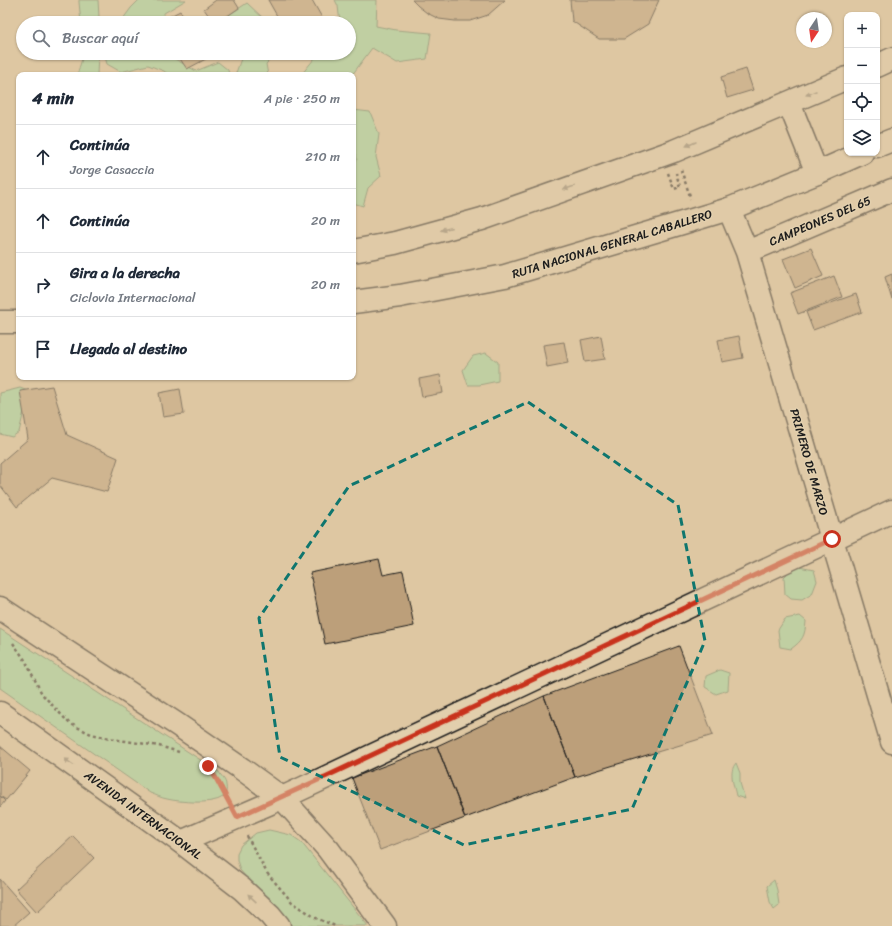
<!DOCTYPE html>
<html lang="es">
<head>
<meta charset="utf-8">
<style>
	:root { --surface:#fff; --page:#f2f2f3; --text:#1f2937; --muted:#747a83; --line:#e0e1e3 }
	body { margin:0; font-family:Sriracha,sans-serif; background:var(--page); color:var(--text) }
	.controls { position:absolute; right:12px; top:12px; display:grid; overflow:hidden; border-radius:8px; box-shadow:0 1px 3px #0004 }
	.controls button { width:36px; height:36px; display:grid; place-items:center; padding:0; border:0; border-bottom:1px solid var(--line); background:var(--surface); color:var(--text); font:20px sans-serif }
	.compass { position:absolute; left:796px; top:12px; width:36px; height:36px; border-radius:50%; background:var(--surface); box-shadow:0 1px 3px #0004; rotate:193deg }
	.stop { position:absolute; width:12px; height:12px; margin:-9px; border:3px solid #c8321e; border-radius:50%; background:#fff }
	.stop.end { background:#c8321e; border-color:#fff; box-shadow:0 1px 4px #0008 }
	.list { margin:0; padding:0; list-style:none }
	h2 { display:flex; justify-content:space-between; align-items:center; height:52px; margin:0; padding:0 16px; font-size:17px }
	h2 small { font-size:13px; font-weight:400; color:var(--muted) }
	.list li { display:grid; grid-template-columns:26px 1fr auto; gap:12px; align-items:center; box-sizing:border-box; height:64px; padding:0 16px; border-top:1px solid var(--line) }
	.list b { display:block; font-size:15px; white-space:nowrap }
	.list p { margin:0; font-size:13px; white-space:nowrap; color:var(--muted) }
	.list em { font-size:13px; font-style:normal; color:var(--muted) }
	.icon { flex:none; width:22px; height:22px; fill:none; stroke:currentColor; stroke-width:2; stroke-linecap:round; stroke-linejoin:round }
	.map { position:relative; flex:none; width:892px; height:926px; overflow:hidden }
	.search { position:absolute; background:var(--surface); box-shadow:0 1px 3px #0004; left:16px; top:16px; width:340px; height:44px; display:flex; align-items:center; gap:10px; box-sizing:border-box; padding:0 14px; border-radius:22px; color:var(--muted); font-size:15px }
	.panel { position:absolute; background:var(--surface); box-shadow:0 1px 3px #0004; left:16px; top:72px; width:340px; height:308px; border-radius:8px }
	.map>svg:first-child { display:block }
</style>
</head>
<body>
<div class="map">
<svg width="892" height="926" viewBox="0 0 892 926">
	<rect width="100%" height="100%" fill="#dec7a2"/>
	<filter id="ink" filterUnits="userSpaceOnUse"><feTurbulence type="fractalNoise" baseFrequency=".025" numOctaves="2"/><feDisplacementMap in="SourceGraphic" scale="8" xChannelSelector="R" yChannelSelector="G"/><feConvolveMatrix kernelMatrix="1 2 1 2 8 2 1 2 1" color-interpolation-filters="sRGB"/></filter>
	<g filter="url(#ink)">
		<path fill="#9cdaa2" stroke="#5c7b5f" d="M79,0H98L99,17L97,23H81L79,2Z
			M139,0H186L164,13L163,23H120L131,8Z
			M335,0H377L376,26L396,30L431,33L427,59L397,63L372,48L352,75H301L319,53H349V23H340L338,6Z
			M247,3L264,19L263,23H226V17Z
			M82,53H98L97,75H77L82,59Z
			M104,53H154L168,55L196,71L218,62L228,70L229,75H169L164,71L148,65L121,72L107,64Z
			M243,53H275V55L266,64L268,75H236V73Z
			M353,110L370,112L379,134L376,157L381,176L368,188L363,206L353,203V161L357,160L353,143Z
			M486,353L498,362V381L479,385H468L463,370L473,356Z
			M20,388L28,391L27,399L19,432L12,437L0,434V393Z
			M799,567L814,570L817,581L812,594L802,600L791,599L785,594L784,577L792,569Z
			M800,616L806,621C805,636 803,640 791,649L780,647L778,630L785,619Z
			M0,629L219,772C221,776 226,780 226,785C227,790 226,794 223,797C212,805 180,802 167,799C161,798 156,795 150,793L0,688Z
			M720,670L729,673L728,690L716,694L705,687L706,676Z
			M736,763L740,773V783L745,799L736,796C734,785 728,772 736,763Z
			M269,830L291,835L301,842L368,926H288L240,870L237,860V853L241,845L256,833Z
			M774,880L777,890L779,905L774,909L770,902L767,886Z"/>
		<path fill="#bc9f7a" stroke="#1c1c1c" d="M216,0H234L239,8L217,23H214L204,9Z
			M268,0H312L325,23H281Z
			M412,0H505L488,15L470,21H455L439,19L427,13L418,6Z
			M570,0H659L648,24L624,39H599L572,21Z
			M180,11L188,23H157Z
			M176,53H217L187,69Z
			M746,69L753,90L727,98L721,77Z
			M811,248L823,276L795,288L783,259Z
			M892,274V300L885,277Z
			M834,276L842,297L798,314L790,293Z
			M856,294L862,312L813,330L806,312Z
			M601,336L605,359L585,362L581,340Z
			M739,336L743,358L722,362L718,340Z
			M564,342L568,363L547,367L543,345Z
			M440,375L443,393L422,397L419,379Z
			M52,386L67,435L118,458L107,492L52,478L17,507L0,485V463L28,439L20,391Z
			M180,389L184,414L163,417L159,393Z
			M379,559L383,575L403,571L414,626L325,644L310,573Z
			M679,646L713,735L575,777L544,696Z
			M544,696L575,777L465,818L437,746Z
			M0,746L30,771L6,800L0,796Z
			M437,746L465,818L380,850L352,778Z
			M0,796L5,801L0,807Z
			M73,836L94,858L37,912L16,889Z
			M0,879L29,912L13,926H0Z"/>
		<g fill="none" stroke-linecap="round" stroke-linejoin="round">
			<g stroke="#1c1c1c" stroke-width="25">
				<path id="minor" d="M877,66L892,59
					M789,103L817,173
					M729,209L747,252L892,742
					M353,251L395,243L482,219L674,151L847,78
					M747,252L892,190
					M181,842L282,798L892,511"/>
			</g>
			<g stroke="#1c1c1c" stroke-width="25">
				<path id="major" d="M0,608L178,725L242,769L282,798L328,849L385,926
					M0,713L181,842L242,889L270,915L279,926"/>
			</g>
			<g stroke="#1c1c1c" stroke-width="25">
				<path id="highway" d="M877,146L892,140
					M353,302L400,296L505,276L729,209L817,173L862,153
					M0,322H19"/>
			</g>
			<path stroke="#1c1c1c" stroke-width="2.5" stroke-dasharray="3 3" stroke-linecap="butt" d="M681,170L691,199
				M668,173L674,189L680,187L676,173
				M13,643L25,660L42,694L69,723L91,734L119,740L159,746L179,752
				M215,776L228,800
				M247,836L267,873L292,902L316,918L335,926"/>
			<use href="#minor" stroke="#e2cfad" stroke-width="22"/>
			<use href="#major" stroke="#e2cfad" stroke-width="22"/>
			<use href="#highway" stroke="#e2cfad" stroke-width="22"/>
		</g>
		<defs><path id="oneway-solid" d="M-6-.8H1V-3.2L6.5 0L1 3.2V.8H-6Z"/></defs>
		<g fill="#897e6c">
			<use href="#oneway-solid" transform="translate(811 93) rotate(157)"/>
			<use href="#oneway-solid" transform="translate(691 144) rotate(157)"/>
			<use href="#oneway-solid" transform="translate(569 188) rotate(161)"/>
			<use href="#oneway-solid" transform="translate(446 229) rotate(165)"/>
			<use href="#oneway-solid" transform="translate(69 762) rotate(-145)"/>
			<use href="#oneway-solid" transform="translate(252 898) rotate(-137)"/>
		</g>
	</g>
	<g fill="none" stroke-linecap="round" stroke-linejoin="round" filter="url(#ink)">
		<path stroke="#c8321e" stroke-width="5" d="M208,766L217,780L237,817L327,776L832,539"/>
	</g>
	<path d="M0 0H892V926H0ZM528,402L678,505L705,641L632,809L464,845L280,757L259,618L349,486Z" fill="#dec7a2" fill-opacity=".55" fill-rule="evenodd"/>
	<path fill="none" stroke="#0f766e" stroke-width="3" stroke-dasharray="8 5" stroke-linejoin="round" d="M528,402L678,505L705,641L632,809L464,845L280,757L259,618L349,486Z"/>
	<g text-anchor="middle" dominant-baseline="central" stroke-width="3" stroke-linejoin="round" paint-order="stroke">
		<g font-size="12" fill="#1c1c1c" stroke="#e2cfad">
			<text transform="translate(820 221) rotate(-23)">CAMPEONES DEL 65</text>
			<text transform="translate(612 244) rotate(-17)">RUTA NACIONAL GENERAL CABALLERO</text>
			<text transform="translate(809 462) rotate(74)">PRIMERO DE MARZO</text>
			<text transform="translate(143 815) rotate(36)">AVENIDA INTERNACIONAL</text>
		</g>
	</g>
</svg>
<div class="controls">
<button>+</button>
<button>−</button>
<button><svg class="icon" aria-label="locate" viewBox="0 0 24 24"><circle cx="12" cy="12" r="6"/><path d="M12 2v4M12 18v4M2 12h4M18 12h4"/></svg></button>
<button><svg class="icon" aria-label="layers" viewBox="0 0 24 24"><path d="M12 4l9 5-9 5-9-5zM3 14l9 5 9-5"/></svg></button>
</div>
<svg class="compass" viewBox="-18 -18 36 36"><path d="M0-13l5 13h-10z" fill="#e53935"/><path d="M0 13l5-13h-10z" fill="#747a83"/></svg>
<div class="stop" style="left:832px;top:539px"></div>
<div class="stop end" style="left:208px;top:766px"></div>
<div class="search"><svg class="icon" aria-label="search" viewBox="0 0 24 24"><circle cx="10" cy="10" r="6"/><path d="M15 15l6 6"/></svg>Buscar aquí</div>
<section class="panel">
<h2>4 min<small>A pie · 250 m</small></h2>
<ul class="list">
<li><svg class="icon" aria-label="ahead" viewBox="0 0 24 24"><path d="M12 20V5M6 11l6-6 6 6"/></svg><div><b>Continúa</b><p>Jorge Casaccia</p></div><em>210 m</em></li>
<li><svg class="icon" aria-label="ahead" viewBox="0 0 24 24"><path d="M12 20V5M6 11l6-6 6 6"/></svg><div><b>Continúa</b></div><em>20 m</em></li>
<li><svg class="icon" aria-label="right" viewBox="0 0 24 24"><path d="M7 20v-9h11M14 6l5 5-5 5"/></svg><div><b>Gira a la derecha</b><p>Ciclovia Internacional</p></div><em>20 m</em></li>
<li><svg class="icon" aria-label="arrive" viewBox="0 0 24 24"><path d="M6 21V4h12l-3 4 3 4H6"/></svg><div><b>Llegada al destino</b></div></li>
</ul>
</section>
</div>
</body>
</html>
